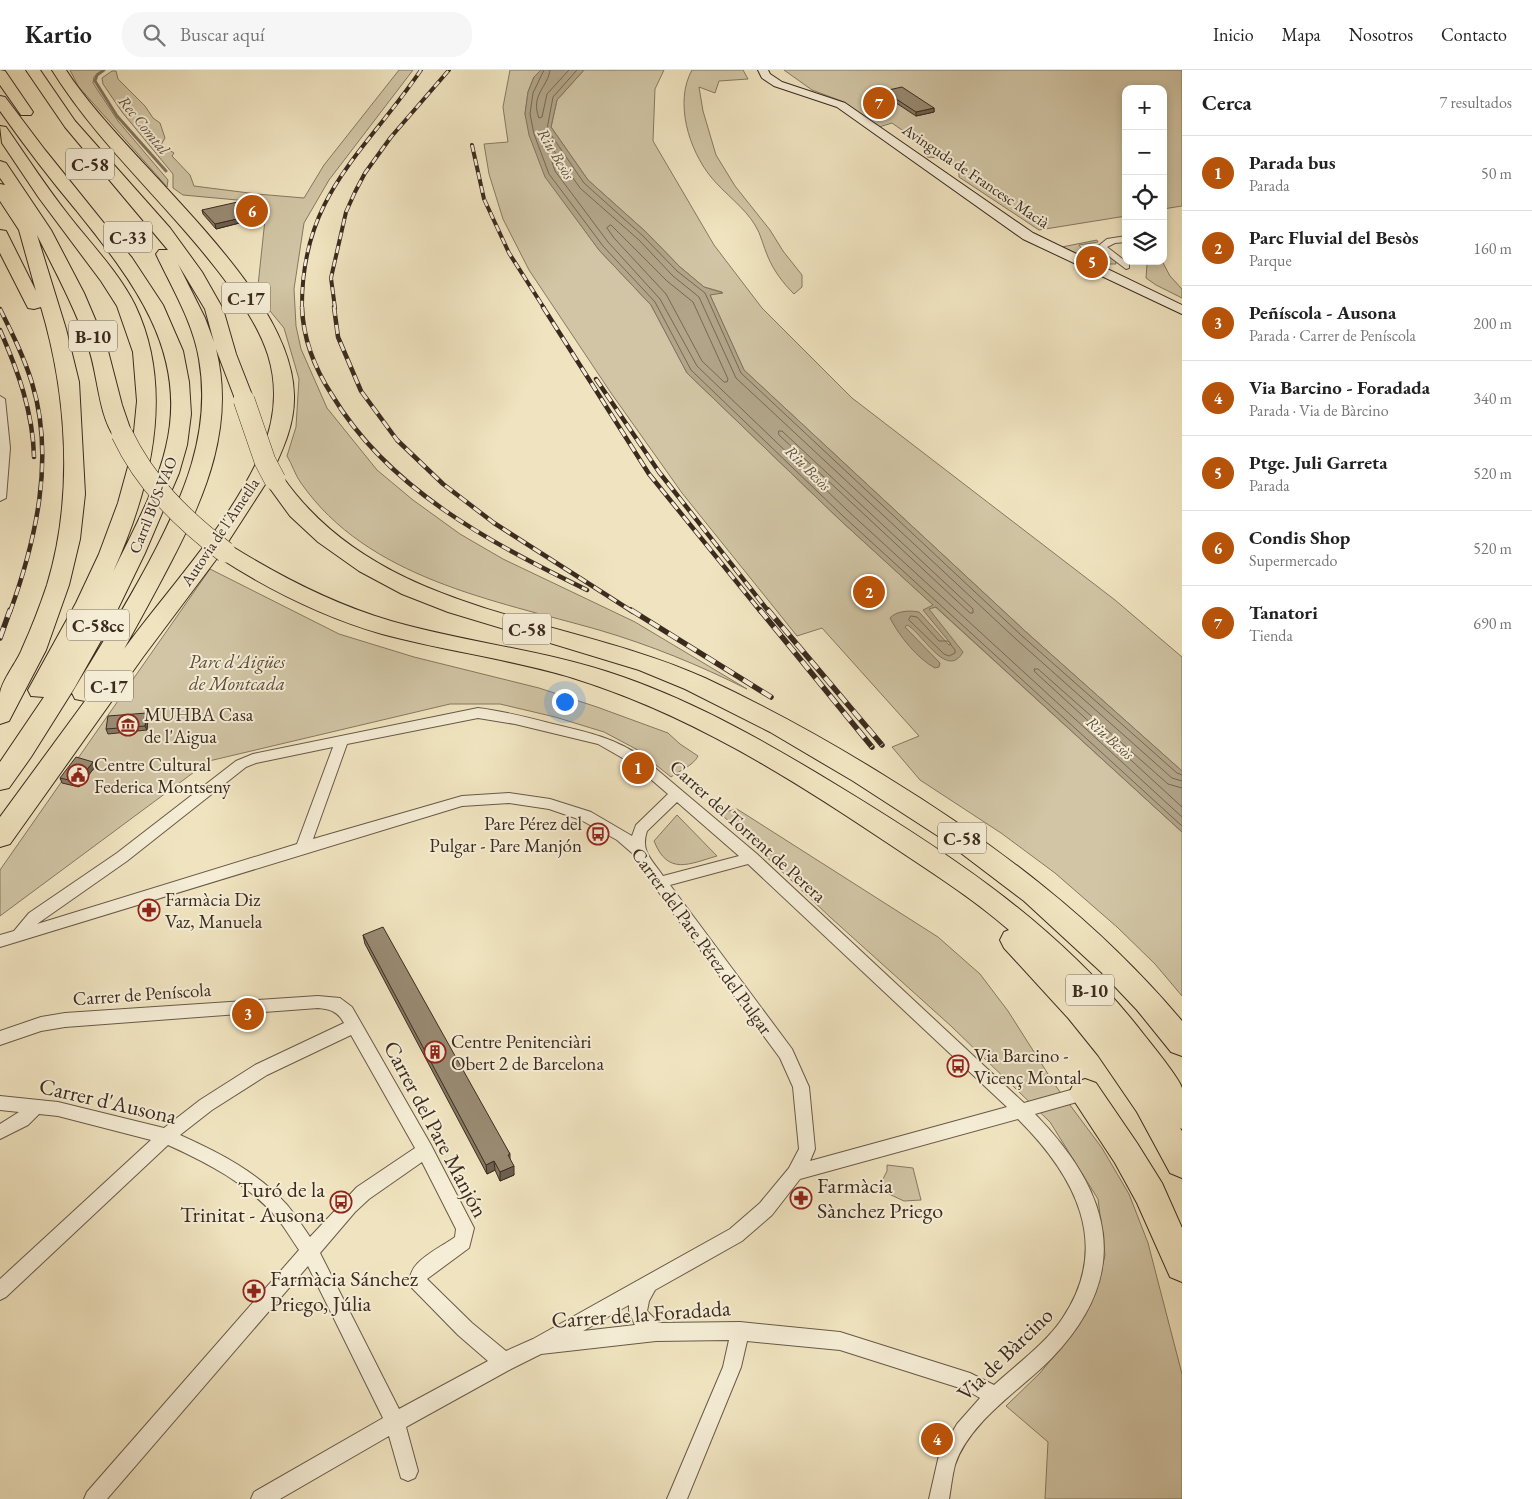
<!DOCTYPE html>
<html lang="es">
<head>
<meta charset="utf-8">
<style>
	:root { --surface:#fff; --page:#f6f6f6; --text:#222; --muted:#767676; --line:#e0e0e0; --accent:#b45309 }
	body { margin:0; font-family:"EB Garamond",serif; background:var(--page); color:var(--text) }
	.controls { position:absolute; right:15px; top:15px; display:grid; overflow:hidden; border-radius:10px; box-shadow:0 2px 8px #0003 }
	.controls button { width:45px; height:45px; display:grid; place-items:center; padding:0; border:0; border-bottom:1px solid var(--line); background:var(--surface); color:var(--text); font:25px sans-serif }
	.you { position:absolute; left:564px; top:631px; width:18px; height:18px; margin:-12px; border:4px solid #fff; border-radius:50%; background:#1a73e8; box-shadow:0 0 0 8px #1a73e833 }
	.badge { display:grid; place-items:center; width:32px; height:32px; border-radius:50%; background:var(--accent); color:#fff; font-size:16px; font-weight:700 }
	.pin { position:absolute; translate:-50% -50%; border:2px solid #fff; box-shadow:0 1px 5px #0006 }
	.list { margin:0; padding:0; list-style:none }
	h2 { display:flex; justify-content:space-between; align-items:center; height:65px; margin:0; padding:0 20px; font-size:21px }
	h2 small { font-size:16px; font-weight:400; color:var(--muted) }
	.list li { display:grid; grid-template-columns:32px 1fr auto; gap:15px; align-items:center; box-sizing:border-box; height:75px; padding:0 20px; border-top:1px solid var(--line) }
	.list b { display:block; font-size:19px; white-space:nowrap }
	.list p { margin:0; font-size:16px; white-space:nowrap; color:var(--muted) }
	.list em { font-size:16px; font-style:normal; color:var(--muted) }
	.icon { flex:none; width:28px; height:28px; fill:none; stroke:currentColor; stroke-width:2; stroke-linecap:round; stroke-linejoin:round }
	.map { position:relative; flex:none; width:1182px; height:1429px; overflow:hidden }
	header { display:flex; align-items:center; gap:30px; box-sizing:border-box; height:70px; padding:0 25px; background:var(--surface); border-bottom:1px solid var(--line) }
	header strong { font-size:24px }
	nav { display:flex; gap:28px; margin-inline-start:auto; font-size:18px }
	.search { width:350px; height:45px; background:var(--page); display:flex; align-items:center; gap:12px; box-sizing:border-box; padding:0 18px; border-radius:20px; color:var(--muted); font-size:19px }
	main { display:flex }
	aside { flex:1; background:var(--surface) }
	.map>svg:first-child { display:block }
</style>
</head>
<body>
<header>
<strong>Kartio</strong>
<div class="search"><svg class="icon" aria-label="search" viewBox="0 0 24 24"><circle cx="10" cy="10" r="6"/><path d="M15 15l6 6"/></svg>Buscar aquí</div>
<nav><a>Inicio</a><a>Mapa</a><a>Nosotros</a><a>Contacto</a></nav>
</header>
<main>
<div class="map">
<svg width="1182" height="1429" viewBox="0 0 1182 1429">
	<rect width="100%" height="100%" fill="#f0e4c0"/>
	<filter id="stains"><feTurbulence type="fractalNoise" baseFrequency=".004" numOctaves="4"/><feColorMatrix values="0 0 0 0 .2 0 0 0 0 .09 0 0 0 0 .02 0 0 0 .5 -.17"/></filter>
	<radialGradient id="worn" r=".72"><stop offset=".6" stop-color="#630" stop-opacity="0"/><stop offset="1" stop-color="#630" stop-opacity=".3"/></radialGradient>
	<path fill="#d1c5a5" stroke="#867862" d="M70,0H105L94,7L93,13L118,51L168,110L167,117L78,16Z
		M399,0H413L329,110L304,153L294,219L296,256L301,279L327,338L377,400L413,430L460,464L503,489L635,552L747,619C699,595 650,575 599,560C494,530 368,509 301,413C295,405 292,394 287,386L296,357L299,309L284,258L257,225L266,140L248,131L183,125L173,118V104L122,42L103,14L102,8L112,1H116L118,9L145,36L153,48L160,53L165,68L161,75L174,83L172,86L190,105L194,116L257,124L304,128L324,95Z
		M510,0H541L534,7L528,22L525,44L545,106L599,180L651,235L687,303L840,450L1182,762V926L1155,894L1117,857L1055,803L1001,763L920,710L892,677L919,666L822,558L797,566L682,423L611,323L529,200L503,149L489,104L484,74L508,72L503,37Z
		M584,0H664L655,19L653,71L714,175L762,238L852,328L1115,530L1182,587V701L1025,561L744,300L710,225L722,222L704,217L680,197L646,162L588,110L551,57L557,30Z
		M692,0H743L748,9L719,11L715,23L699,17L703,41L716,85L735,116L770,160L783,181L802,205V217L794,224C783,213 774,201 768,187C763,176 761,164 755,155C745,138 724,123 711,107C689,80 674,32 692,0Z
		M784,0H1182V136L1163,139V19H1126V146L1039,160L959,107V98L939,88L927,87L929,81L926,77L892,53L879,57L844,32L812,20Z
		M1097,170L1098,172L1079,175C1085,185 1094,183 1104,182L1115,190L1116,194H1102L1062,177Z
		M1149,191H1162L1170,206L1182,219V228L1156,215L1146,208L1147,195L1145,192Z
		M210,499L339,564L414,587L539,618L597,637L668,663L680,674L698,686C693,696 680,700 671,707L636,679L604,662L555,647L500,634H450L209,691L0,846V800Z
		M737,739L938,867L980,904L1008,941L1055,1015L1102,1078L1129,1124L1148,1173L1182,1304V1429H1045L1048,1372L1006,1336L1040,1303L1077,1258L1097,1219L1105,1185L1098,1129L1050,1052L951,956L830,847L720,743Z
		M677,745L717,786C689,794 668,806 654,771Z
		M887,1095L913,1098L921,1130L904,1131L878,1119L887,1101Z"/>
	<path fill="#b2a589" stroke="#82745f" d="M541,0H584L557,30L551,57L588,110L646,162L680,197L704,217L723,223L710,225L744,300L1025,561L1182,701V762L936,537L929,539L963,582C947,611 921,561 907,555L905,557L940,593L939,597L935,598C918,589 899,566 890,548C896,541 909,540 919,542L949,575L951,574L923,540L933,535L840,450L687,303L651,235L599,180L545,107L529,65L525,44L528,22L534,7Z"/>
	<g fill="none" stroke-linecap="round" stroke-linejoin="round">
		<path stroke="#766854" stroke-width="1" d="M544,0L533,23L530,44L534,64L549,104L603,176L655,232L691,300L843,446L1182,756
			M550,0C548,17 530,25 539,48L542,47L547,24L569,0
			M577,0L553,27L547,59L584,113L643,166L677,201L705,223L741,303L1021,565L1177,703L1182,705
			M611,155L667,211L693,232L728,309L727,312H724L702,291L666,224L614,168L607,158Z
			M779,361H782L973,539V543H970L779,365Z
			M911,546L917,547L939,571H948L955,580V583L949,586L944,584L909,550Z
			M1182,711L1172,708L1017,570L736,308L699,227L673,206L639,170L580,118L550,75L546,74L555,101L608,172L660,229L697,296L848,441L1182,747
			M1182,718L1168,714L1038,599H1034L1035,602L1182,737"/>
		<path stroke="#82745f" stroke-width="3" d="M104,0L97,5L95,11L117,46L166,101"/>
		<g stroke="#685947" stroke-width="2">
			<path id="street" d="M1126,166V172L1115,173L1107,177L1129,194V198L1126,199L1097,177L1107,169Z
				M0,326L5,329L10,378L6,428L0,431Z
				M478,638C502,641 526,647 549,653C583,661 613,667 642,687L757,784L1024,1033L1085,1016L1091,1018L1093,1023L1091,1028L1035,1044C1112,1123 1134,1203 1051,1289C1020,1320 969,1352 955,1395C952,1406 951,1418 949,1429H929L939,1385L957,1354L980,1328L966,1320L840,1280L747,1271L741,1297L687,1429H667L723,1297L729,1270L656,1271L541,1284L511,1299L406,1357L418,1401L415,1408L408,1411L401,1408L389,1366L280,1429H251L254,1422L383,1348L308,1196L107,1429H84L87,1422L299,1180C292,1170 285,1158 277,1148C248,1114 208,1093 168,1075L6,1227L0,1230V1209L151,1070L58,1046L39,1044L28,1055L0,1069V1054L19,1042L0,1040V1026L58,1032L164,1058L200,1030L255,995L344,953C338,942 331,939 318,938L65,957L41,961L0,975V961L41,947L65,943L318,926L340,928L352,937L431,1075L474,1158L469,1178L427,1209L472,1253L506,1281L533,1269L730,1159L760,1133L789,1098L799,1079L793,1017L780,988L671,840L632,783L617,770L581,750L549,739L509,733L462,736L0,877V865L14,861L29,843L117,783L236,691L253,684ZM478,648L515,654L598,674L633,694L668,724L636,755L632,766L591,742L550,729L509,723L462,726L313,769L347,674ZM333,677L297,774L37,854L127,791L246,697L256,693ZM677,732L739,786L663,806C652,789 640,782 647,761ZM748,794L1007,1037L810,1091L815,1079L809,1017L792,979L670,815ZM351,965L415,1078L357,1117L310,1167C303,1157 296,1146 288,1136C259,1103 220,1083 180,1065L212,1040L267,1005ZM1018,1049C1074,1105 1113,1174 1062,1249C1045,1274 1017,1294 994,1315L970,1303L840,1262L740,1252L659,1253L647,1241L649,1231L655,1220L742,1171L772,1145L800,1109ZM422,1092L456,1159L455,1167C439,1179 401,1194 412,1218L458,1265L488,1291L399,1339L320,1183L355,1142L369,1129ZM629,1235V1241L635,1255L583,1261Z"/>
		</g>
		<g stroke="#3b2b1f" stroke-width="2">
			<path id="secondary" d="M758,0H768L770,4L782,12L845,33L1033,163L1182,235V244L1023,169L837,37L774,16L762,8Z"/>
		</g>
		<g stroke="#3b2b1f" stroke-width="2">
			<path id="highway" d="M0,0L5,1L31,39L33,42L31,45H21L0,15Z
				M26,0H40L75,51L170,158L202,202L223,239L236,284L254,330L251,334L244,336L237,334L216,279C235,355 206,425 171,492C156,521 140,550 124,579C171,515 229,455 262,381C275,350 278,317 268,285C258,254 238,227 218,201C165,132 98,74 52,0H66C124,91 292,217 294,325C295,354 283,379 271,405L282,406C379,546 563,544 705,608C767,637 827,670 885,706C996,774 1098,851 1182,951V986L1171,982L1137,940L1101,902L1024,831L941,768L853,711L770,662L685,619L639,600L448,542L402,524L359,501L318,472L290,446L266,413L226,475L233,477C283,508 334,534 391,551C467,573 547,580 623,607C700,634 771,675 840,717C955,787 1062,858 1145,966C1153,976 1179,1008 1182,1018C1182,1028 1182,1048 1182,1059L1180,1058L1182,1061V1108L1170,1103L1137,1042L1098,985L1069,949L1004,878L1000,870L1004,862L1009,860C971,827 928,800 886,772C788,706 686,643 573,608C510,589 445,581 382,564C323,547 269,520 218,487L143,587L10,774L0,777V747L85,631L75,629L72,623C98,580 125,537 149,492C183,428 212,363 199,289C193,252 172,218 156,184L159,180H168L65,57ZM178,194L205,239L214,272L205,248Z
				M0,26L5,27L45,80L132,188L163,235L183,281L189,312L191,344L187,375L179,403L145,483L112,551L75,617L31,687L9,718L0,720V692L44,627L31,626L28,620L76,533L99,484L118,433L132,382L137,331L133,282L117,236L101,211L39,128L2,73L0,56L6,57C27,87 47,118 70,147C92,175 119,203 135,235C176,321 150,420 113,502C131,465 157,417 166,377C189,281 132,210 76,140C49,108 24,75 0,41Z
				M0,91L6,93L51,160L84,223L107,277L122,335L132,364L129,368L122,370L115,368C98,344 98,304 88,276C75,238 55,201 37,165L66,259L79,312L85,424L80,469L69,515L46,580L9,651L0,654C0,644 0,633 0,623C2,610 17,592 22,579C31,559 40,536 47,515C74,427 67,324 41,237L34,239L28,238L0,183V160L6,161L36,221L19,160L0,131V114L5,115L0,108Z
				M1085,1009L1096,1013L1137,1073L1162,1113L1182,1158V1212L1170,1207L1137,1133L1115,1093L1069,1023L1074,1013Z"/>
		</g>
		<use href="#street" fill="#f5edd6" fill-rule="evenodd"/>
		<use href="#secondary" fill="#f5edd6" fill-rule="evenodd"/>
		<use href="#highway" fill="#f0e4c0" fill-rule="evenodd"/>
		<g stroke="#3b2b1f" stroke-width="4">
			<path id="rail-far2" d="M472,75L484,129L509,183L544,238
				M302,238C301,125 364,84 421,0
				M335,238L331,208L346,142L355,122L365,103L391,67L449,0"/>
		</g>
		<g stroke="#3b2b1f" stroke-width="4.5">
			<path id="rail-far1" d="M302,237C303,268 315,299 332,325C389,420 491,473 587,520
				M334,237L338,267L361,321L397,370L443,414L494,453L633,542
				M543,237L649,404L761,542
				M0,239C12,263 24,287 32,313C55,388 36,470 10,542
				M0,260C18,301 33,342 34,387
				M596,309L659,402L769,542"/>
		</g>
		<g stroke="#3b2b1f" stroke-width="5.5">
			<path id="rail" d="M631,540L771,627
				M760,540L872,677
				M768,540L882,675
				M0,568L10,540"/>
		</g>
		<use href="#rail-far2" stroke="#f5edd6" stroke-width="2.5" stroke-dasharray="7" stroke-linecap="butt"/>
		<use href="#rail-far1" stroke="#f5edd6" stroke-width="3" stroke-dasharray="9" stroke-linecap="butt"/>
		<use href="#rail" stroke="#f5edd6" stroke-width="4" stroke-dasharray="11" stroke-linecap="butt"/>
		<g stroke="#3b2b1f" stroke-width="22" stroke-linecap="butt">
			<path id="highway-bridge" d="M244,330L265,391L275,410
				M122,364C145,413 182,449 225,482"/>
		</g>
		<use href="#highway-bridge" stroke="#f0e4c0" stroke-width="21"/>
	</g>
	<path fill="#847863" stroke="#3b2b1f" d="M884,21L934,38V42L916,46L884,25Z
		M202,140L254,145L255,149L216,159L203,144Z
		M147,643L148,648L147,660L108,664L106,659Z
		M93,692L95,697L79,717L62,713L60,708Z
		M363,865L510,1084V1090L514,1105L500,1111L495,1100L487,1104L365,874Z"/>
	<path fill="#6b6150" stroke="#3b2b1f" d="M934,38V42L916,46V42Z
		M254,145L255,149L216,159L215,154Z
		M147,643L148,648L147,660L145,656Z
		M93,692L95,697L79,717L77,712Z
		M494,1091L495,1100L487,1104L486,1095Z
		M514,1096V1105L500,1111V1102Z"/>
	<path fill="#998b73" stroke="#3b2b1f" d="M902,17L934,38L916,42L884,21Z
		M242,131L254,145L215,154L202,140Z
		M147,643L145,656L106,659L108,646Z
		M76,687L93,692L77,712L60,708Z
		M383,857L510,1084L508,1085L514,1096L500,1102L494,1091L486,1095L363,865Z"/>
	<defs>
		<g id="museum-ring" transform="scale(1.125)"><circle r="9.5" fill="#f5edd6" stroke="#8f2418" stroke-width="1.5"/><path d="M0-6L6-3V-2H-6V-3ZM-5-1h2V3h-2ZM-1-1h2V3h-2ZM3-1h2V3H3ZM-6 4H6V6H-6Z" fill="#8f2418"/></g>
		<g id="civic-ring" transform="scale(1.125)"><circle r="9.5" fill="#f5edd6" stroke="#8f2418" stroke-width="1.5"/><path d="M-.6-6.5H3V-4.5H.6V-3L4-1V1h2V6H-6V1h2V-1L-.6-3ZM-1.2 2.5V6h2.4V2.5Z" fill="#8f2418"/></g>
		<g id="bus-ring" transform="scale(1.125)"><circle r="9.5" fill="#f5edd6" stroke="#8f2418" stroke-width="1.5"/><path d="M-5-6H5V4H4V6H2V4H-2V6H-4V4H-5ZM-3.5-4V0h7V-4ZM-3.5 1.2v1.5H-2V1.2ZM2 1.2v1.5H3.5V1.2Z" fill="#8f2418"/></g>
		<g id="pharmacy-ring" transform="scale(1.125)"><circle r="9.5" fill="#f5edd6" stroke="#8f2418" stroke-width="1.5"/><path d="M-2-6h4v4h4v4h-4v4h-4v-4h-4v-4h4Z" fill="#8f2418"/></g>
		<g id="building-ring" transform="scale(1.125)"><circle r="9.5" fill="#f5edd6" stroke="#8f2418" stroke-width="1.5"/><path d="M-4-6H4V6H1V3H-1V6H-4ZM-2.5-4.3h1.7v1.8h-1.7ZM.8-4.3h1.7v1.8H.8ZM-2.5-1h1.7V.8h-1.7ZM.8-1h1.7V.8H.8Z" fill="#8f2418"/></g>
	</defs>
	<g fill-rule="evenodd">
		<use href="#museum-ring" x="128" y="655"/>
		<use href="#civic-ring" x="78" y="705"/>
		<use href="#bus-ring" x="598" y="764"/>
		<use href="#pharmacy-ring" x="149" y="840"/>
		<use href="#building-ring" x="435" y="982"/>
		<use href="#bus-ring" x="958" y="996"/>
		<use href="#pharmacy-ring" x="801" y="1128"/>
		<use href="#bus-ring" x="341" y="1132"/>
		<use href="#pharmacy-ring" x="254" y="1221"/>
	</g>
	<g text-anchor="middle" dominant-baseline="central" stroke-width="4" stroke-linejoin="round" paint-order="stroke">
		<g font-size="16" font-style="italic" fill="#5f503f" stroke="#f5edd6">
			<text transform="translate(144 55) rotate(51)">Rec Comtal</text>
			<text transform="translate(556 84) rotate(59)">Riu Besòs</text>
			<text transform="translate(808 398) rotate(45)">Riu Besòs</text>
			<text transform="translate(1110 668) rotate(41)">Riu Besòs</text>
		</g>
		<g font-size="16" fill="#3b2b1f" stroke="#f5edd6">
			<text transform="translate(976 106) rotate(34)">Avinguda de Francesc Macià</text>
			<text transform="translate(153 435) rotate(-68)">Carril BUS-VAO</text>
			<text transform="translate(220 462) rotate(-56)">Autovia de l'Ametlla</text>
		</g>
		<g fill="#f5edd6" stroke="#736556" stroke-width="1">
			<rect x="66" y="78.5" width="48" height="31" rx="4"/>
			<rect x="104" y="151.5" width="48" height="31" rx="4"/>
			<rect x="222" y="212.5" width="48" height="31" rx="4"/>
			<rect x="69" y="250.5" width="48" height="31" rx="4"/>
			<rect x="67" y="539.5" width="62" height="31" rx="4"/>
			<rect x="503" y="543.5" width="48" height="31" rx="4"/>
			<rect x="85" y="600.5" width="48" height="31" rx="4"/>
			<rect x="938" y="752.5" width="48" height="31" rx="4"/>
			<rect x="1066" y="904.5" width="48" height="31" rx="4"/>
		</g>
		<g font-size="18" font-weight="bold" fill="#3b2b1f">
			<text x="90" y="94">C-58</text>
			<text x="128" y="167">C-33</text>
			<text x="246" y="228">C-17</text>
			<text x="93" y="266">B-10</text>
			<text x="98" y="555">C-58cc</text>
			<text x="527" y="559">C-58</text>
			<text x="109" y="616">C-17</text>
			<text x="962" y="768">C-58</text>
			<text x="1090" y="920">B-10</text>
		</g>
		<g font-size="19" font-style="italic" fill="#594a3a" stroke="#f5edd6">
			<text x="237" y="591">Parc d'Aigües<tspan x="237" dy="22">de Montcada</tspan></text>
		</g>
		<g font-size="19" fill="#3b2b1f" stroke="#f5edd6" text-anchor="start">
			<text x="144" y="644">MUHBA Casa<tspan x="144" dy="22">de l'Aigua</tspan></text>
			<text x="94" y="694">Centre Cultural<tspan x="94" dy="22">Federica Montseny</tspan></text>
			<text x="582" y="753" text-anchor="end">Pare Pérez del<tspan x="582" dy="22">Pulgar - Pare Manjón</tspan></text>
			<text x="165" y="829">Farmàcia Diz<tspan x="165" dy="22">Vaz, Manuela</tspan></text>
			<text x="451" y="971">Centre Penitenciàri<tspan x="451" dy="22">Obert 2 de Barcelona</tspan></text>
			<text x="974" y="985">Via Barcino -<tspan x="974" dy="22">Vicenç Montal</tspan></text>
		</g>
		<g font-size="19" fill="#3b2b1f" stroke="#f5edd6">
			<text transform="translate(748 761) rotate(42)">Carrer del Torrent de Perera</text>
			<text transform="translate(702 871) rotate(54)">Carrer del Pare Pérez del Pulgar</text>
			<text transform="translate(142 924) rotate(-4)">Carrer de Peníscola</text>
		</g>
		<g font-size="22" fill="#3b2b1f" stroke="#f5edd6">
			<text transform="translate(108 1031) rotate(13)">Carrer d'Ausona</text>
			<text transform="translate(436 1059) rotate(62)">Carrer del Pare Manjón</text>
			<text transform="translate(641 1244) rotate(-4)">Carrer de la Foradada</text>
			<text transform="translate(1005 1284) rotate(-44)">Via de Bàrcino</text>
		</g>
		<g font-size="22" fill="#3b2b1f" stroke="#f5edd6" text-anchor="start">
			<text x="817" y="1115">Farmàcia<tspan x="817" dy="25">Sànchez Priego</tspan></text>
			<text x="325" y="1119" text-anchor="end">Turó de la<tspan x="325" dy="25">Trinitat - Ausona</tspan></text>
			<text x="270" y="1208">Farmàcia Sánchez<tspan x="270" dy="25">Priego, Júlia</tspan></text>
		</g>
	</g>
	<rect width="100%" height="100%" filter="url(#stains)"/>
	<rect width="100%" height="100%" fill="url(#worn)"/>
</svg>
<div class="controls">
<button>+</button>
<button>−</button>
<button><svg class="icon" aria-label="locate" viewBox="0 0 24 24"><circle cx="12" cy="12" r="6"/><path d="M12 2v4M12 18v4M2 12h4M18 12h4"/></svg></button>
<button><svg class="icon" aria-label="layers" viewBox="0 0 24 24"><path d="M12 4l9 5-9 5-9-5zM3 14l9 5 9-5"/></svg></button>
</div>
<div class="you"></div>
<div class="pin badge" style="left:638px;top:698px">1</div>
<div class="pin badge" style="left:869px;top:522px">2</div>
<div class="pin badge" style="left:248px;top:944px">3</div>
<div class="pin badge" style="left:937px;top:1369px">4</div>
<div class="pin badge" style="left:1092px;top:192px">5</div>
<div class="pin badge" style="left:252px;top:141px">6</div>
<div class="pin badge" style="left:879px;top:33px">7</div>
</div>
<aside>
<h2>Cerca<small>7 resultados</small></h2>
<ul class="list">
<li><span class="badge">1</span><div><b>Parada bus</b><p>Parada</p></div><em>50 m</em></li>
<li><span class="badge">2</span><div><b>Parc Fluvial del Besòs</b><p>Parque</p></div><em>160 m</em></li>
<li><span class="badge">3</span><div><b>Peñíscola - Ausona</b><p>Parada · Carrer de Peníscola</p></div><em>200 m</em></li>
<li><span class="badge">4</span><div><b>Via Barcino - Foradada</b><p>Parada · Via de Bàrcino</p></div><em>340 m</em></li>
<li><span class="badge">5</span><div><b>Ptge. Juli Garreta</b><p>Parada</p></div><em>520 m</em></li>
<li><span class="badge">6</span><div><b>Condis Shop</b><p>Supermercado</p></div><em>520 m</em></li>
<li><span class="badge">7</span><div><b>Tanatori</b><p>Tienda</p></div><em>690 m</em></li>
</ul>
</aside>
</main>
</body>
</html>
